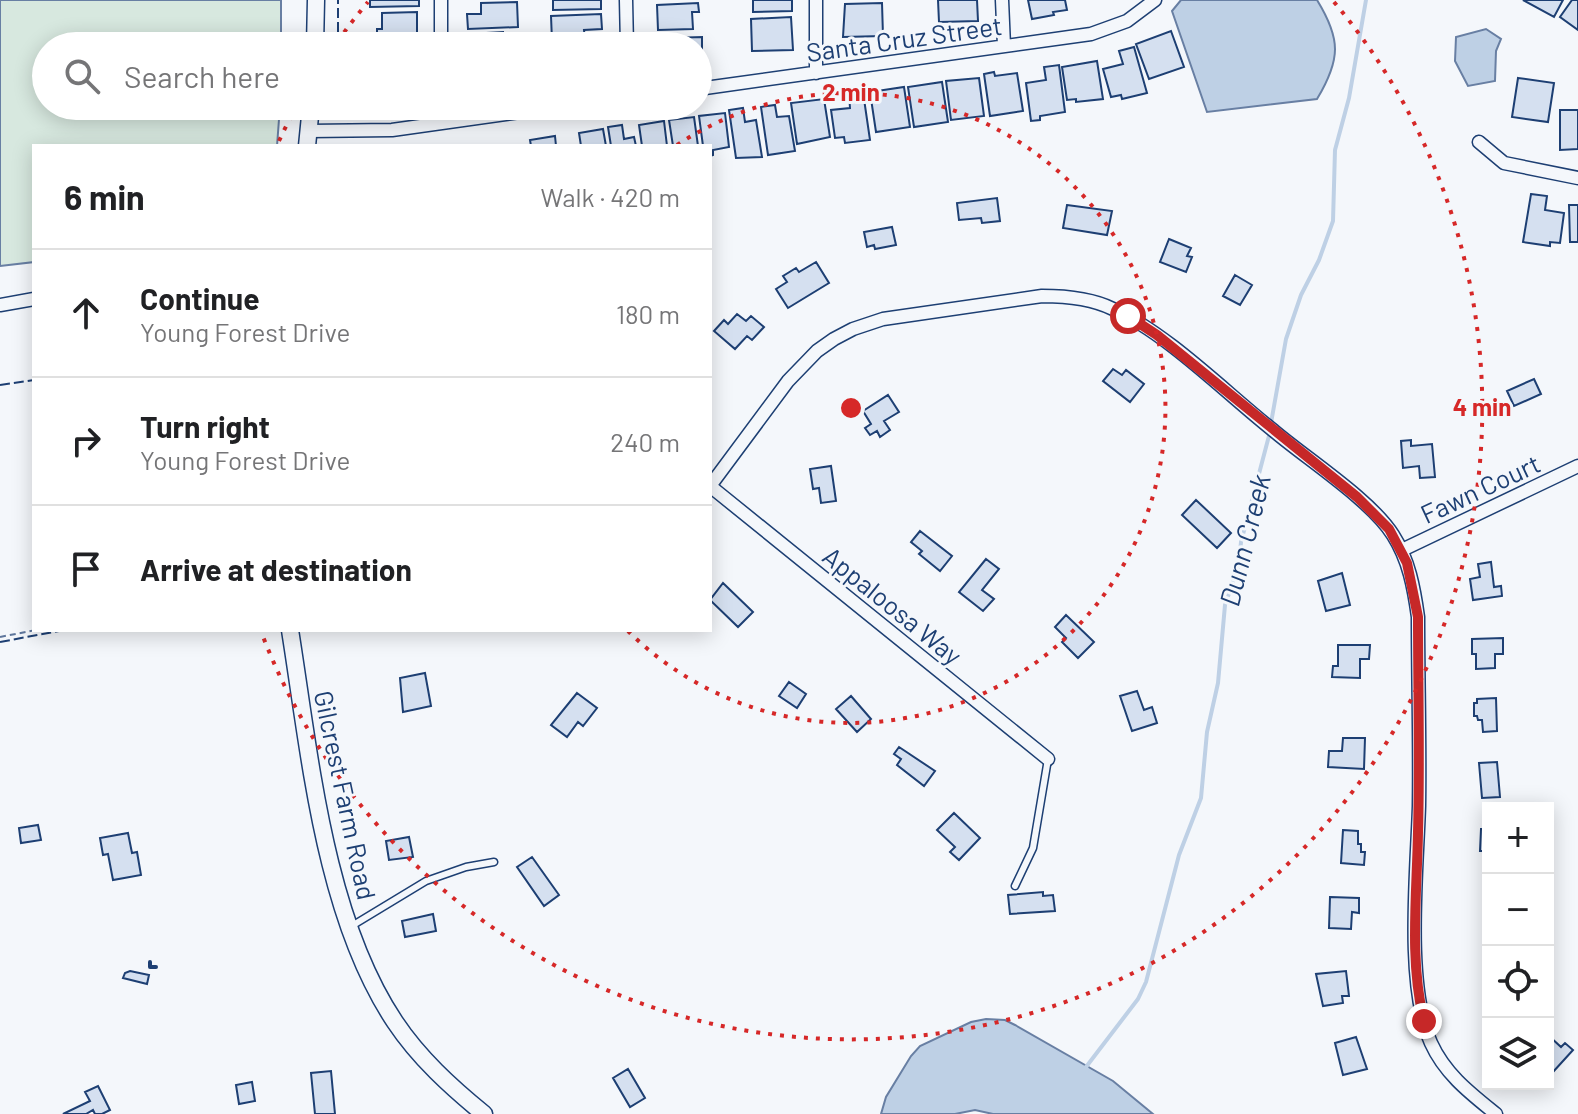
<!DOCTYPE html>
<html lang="en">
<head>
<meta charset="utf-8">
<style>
	:root { --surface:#fff; --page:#f2f2f2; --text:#202124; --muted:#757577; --line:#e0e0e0 }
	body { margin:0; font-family:Barlow,sans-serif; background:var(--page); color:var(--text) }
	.controls { position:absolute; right:24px; bottom:24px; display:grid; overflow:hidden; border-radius:0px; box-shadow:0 4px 20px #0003 }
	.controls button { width:72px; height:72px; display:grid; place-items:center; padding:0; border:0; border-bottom:2px solid var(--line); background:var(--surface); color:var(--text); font:40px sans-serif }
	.stop { position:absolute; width:24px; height:24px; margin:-18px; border:6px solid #c62828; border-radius:50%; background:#fff }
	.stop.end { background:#c62828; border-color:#fff; box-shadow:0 2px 8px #0008 }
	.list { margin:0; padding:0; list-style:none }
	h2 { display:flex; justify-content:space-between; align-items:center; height:104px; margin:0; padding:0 32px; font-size:34px }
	h2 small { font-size:26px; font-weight:400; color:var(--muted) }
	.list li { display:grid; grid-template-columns:52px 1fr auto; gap:24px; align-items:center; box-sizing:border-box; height:128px; padding:0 32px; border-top:2px solid var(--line) }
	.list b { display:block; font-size:30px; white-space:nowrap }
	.list p { margin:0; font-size:26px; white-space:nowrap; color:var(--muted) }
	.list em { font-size:26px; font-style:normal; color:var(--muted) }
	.icon { flex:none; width:44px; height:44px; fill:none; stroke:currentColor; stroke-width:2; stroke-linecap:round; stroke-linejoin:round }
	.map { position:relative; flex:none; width:1578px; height:1114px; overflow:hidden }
	.search { position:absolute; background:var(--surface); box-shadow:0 4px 20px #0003; left:32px; top:32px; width:680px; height:88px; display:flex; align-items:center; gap:20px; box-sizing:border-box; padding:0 28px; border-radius:44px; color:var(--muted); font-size:30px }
	.panel { position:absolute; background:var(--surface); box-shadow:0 4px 20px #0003; left:32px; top:144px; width:680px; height:488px; border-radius:0px }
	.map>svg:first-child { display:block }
</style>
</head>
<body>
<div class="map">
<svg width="1578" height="1114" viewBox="0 0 1578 1114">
	<rect width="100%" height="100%" fill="#f4f7fb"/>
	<path fill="#d7e8df" stroke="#687fa3" stroke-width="2" d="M0,0H281V46H46V106H280L277,146H34V262L0,266Z"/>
	<path fill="#bed0e5" stroke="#687fa3" stroke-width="2" d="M1181,0H1317C1341,39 1341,59 1317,99L1207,112L1172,11Z
		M1486,29L1501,39L1496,51L1495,81L1468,86L1455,61L1456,37Z
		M986,1019L1005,1020L1015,1025L1113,1081L1153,1114H993L975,1110L955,1114H881L886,1097L911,1056L920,1046L971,1022Z"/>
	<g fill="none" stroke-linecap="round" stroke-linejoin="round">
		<path stroke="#bed0e5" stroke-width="4" d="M1271,423L1286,339L1301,295L1319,260L1333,221L1335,150L1349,98L1366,0
			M1087,1071L1086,1067L1138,999L1146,982L1179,855L1201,798L1207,732L1218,683L1225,605L1239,564L1241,542L1270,432"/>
	</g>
	<path fill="#d5e0f0" stroke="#1d3f73" stroke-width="2" d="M370,0H419V6L370,7Z
		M553,0H601V9L553,10Z
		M753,0H792V11L753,12Z
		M938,0H977L978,21L939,22Z
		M1028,0H1065L1067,10L1053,12L1054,15L1032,19Z
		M1523,0H1563L1554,17Z
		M1572,0H1578V30L1560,17Z
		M517,2L518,27L468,29L467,14H481V3Z
		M698,3L699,12H692L693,29L658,30L657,5Z
		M882,3L883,36L843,37L845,4Z
		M417,12V36L377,38V29H382V13Z
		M601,14L602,29L584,30L585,39L552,41L551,16Z
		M791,17L793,50L752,51L751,19Z
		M1171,31L1184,67L1149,79L1136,44Z
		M503,32V43H509V46H469V34Z
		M702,37V63H698V46H670V38Z
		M1134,47L1147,93L1122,99L1121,95L1111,97L1103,69L1123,64L1119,51Z
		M1097,61L1103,99L1076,102V99L1067,100L1062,67Z
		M1059,65L1065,112L1040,116V120L1031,121L1026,83L1046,80L1044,67Z
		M994,72L995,76L1017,73L1023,111L990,116L984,74Z
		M979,78L984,116L951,120L946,81Z
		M1518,78L1554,83L1548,122L1512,117Z
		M942,82L948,122L914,127L908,87Z
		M904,87L910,127L876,132L870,92Z
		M863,92L870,140L845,143L844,137L835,138L831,110L850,108L849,94Z
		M824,99L830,137L797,144L791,103Z
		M775,105L777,117L789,116L795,151L768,155L761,107Z
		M743,108L745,122L756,120L762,157L736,158L729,110Z
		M1560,110H1578V149L1560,150Z
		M725,113L729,147L713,150V155L710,156V146H703L699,116Z
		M694,117L698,146H673L669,120Z
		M664,121L667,146H642L639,125Z
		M622,125L624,139L634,137L636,146H611L608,127Z
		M603,129L606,146H581L579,133Z
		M555,136L556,146H531L530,140Z
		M1531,194L1547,196L1545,210L1564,213L1560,243L1550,242V246L1523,242Z
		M997,198L1000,221L982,223L981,218L959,220L957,203Z
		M1067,205L1112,211L1107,235L1063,228Z
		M1569,205H1578V242H1570Z
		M892,227L896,245L875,249L874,245L867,247L864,232Z
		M1169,239L1191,248L1187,256L1192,257L1186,272L1160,262Z
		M816,262L829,283L788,308L776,289L787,282L783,276L796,268L799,272Z
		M1235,275L1252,285L1240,305L1223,296Z
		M737,314L746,321L751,316L764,327L752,340L747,336L735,349L714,331L724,320L728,324Z
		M1113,369L1122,375L1126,370L1144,384L1130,402L1103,381Z
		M1534,379L1541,394L1514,406L1507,391Z
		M888,395L899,412L884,421L890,430L880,437L877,431L870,435L865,428L871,424L863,411Z
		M1411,440V446L1432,444L1435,477L1420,478L1419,466L1403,468L1401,441Z
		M831,466L836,501L821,503L819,488L813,489L810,469Z
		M1196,500L1231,533L1217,548L1182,515Z
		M920,531L952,556L940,571L919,554L922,551L911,542Z
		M986,559L999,569L982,590L994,599L983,611L959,592Z
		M1491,562L1494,587L1501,586L1502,596L1473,600L1470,579L1480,577L1478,564Z
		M1342,573L1350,605L1326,611L1318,581Z
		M723,583L753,612L738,627L710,600Z
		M1066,615L1094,642L1078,658L1062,642L1066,638L1055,627Z
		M1503,638V654H1495V668L1476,669V654H1472V639Z
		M1338,645H1370L1369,659H1360V678L1332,677L1333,666H1338Z
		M425,673L431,706L403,712L400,678Z
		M789,682L806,694L797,708L779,696Z
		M1137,691L1144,710L1152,707L1157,723L1132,731L1120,696Z
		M577,693L597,708L583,726L578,722L567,737L551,725Z
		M851,696L871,719L857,732L836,709Z
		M1496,698L1497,731L1483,732L1482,720H1478L1477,716H1474V703H1477V699Z
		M1343,738H1365L1364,769L1328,767L1329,751H1342Z
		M899,747L935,771L924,786L897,765L901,759L894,754Z
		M1497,762L1500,797L1482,798L1479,763Z
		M954,813L980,838L959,860L950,852L955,847L937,830Z
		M1486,822L1488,851H1480L1481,829H1486Z
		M38,825L41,840L21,843L19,828Z
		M1343,830L1358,831V844H1361V852H1365L1364,865L1341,863Z
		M128,833L132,853L137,852L141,875L113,880L108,854L103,855L100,838Z
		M409,837L413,857L389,860L386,841Z
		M532,857L559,895L544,906L517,867Z
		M1043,892V896L1053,895L1055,911L1010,914L1008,895Z
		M1330,897L1359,898V913L1352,912L1351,929L1329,928Z
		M433,914L436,931L405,937L402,921Z
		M130,971L149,975L147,984L123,978L125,973Z
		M1346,971L1349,996H1342L1343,1003L1323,1006L1316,974Z
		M1548,1035L1561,1047L1565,1043L1573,1050L1553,1072L1548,1067Z
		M1356,1037L1367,1069L1343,1075L1335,1043Z
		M628,1069L645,1098L630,1107L613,1078Z
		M331,1071L335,1114H315L311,1073Z
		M252,1082L255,1101L239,1104L236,1085Z
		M98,1086L110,1110L102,1114H95L93,1110L86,1114H63L90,1101L85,1092Z"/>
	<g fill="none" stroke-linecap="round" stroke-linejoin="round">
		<g stroke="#1d3f73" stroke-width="9">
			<path id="lane" d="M1015,886L1033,848L1048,759
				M350,927L426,881L466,867L494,862"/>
		</g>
		<g stroke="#1d3f73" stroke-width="15">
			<path id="street" d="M441,0V46
				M626,0L627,46
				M816,0V73
				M1002,0L1004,46
				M698,89L1091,34L1127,21L1155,0
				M442,106V123
				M309,131L392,130L563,106
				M1479,142L1504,163L1578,178
				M0,305L34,299
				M710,486L788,381L817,351L834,339L853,329L883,319L1042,296C1066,296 1091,298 1113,309C1167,333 1226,393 1274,431C1307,459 1371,500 1393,535C1409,560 1414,588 1418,617C1418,680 1420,743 1419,806C1417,871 1405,984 1431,1043C1445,1074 1470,1093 1496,1114
				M710,486L1048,759
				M1402,550L1578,466"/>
		</g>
		<g stroke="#1d3f73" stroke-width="19">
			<path id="secondary" d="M315,46L316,0
				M307,146L311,106
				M290,630C310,755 324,916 395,1022C419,1058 451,1087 484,1114"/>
		</g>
		<path stroke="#5e769c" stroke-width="2" stroke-dasharray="6 4" stroke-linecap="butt" d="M0,637L36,630"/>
		<use href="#lane" stroke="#f4f7fb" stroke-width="6"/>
		<use href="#street" stroke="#f4f7fb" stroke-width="12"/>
		<use href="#secondary" stroke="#f4f7fb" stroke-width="16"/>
		<path stroke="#1d3f73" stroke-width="2" stroke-dasharray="10 4" stroke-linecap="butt" d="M338,46V0
			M338,111V106
			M0,385L34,380
			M0,642L64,630"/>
		<path stroke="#1d3f73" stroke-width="4" d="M150,962V967H156"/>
	</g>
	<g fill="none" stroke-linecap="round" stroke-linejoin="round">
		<path stroke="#c62828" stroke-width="10" d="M1128,316L1157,335L1357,497L1389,529L1407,563L1418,617C1418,688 1420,760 1418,832C1417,894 1409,960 1424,1021"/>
	</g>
	<g fill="none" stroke="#d62828" stroke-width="4" stroke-dasharray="4 8">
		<path d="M677 145A315 315 0 1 1 628 631"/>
		<path d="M279 141A631 631 0 0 1 296 107M337 42A631 631 0 0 1 368 2M1334 2A631 631 0 1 1 262 634"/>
	</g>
	<g text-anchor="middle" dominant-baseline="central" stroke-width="6" stroke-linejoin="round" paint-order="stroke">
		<g font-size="26" fill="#1d3f73" stroke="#f4f7fb">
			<text transform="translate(904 38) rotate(-8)">Santa Cruz Street</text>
			<text transform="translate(1480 488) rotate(-25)">Fawn Court</text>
			<text transform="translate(893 605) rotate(39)">Appaloosa Way</text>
			<text transform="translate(346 795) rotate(78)">Gilcrest Farm Road</text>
		</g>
		<g font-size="28" font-style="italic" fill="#1d3f73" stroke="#f4f7fb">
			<text transform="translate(1244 540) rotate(-76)">Dunn Creek</text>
		</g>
	</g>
	<circle cx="851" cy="408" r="12" fill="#d62828" stroke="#f4f7fb" stroke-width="4"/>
	<g font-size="24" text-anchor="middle" font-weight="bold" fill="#d62828" stroke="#f4f7fb" stroke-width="6" stroke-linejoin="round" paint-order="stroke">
		<text x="851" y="101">2 min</text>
		<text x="1482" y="416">4 min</text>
	</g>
</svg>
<div class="controls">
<button>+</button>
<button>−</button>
<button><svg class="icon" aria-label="locate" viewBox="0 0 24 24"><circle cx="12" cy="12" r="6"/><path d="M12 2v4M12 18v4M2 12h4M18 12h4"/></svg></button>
<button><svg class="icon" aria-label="layers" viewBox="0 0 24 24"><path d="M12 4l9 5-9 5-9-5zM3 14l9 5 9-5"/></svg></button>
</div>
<div class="stop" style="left:1128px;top:316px"></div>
<div class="stop end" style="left:1424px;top:1021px"></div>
<div class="search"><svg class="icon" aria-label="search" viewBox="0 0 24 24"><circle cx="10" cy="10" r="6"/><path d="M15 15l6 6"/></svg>Search here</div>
<section class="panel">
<h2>6 min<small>Walk · 420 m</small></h2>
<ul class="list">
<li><svg class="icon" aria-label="ahead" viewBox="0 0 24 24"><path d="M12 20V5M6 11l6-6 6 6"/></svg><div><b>Continue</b><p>Young Forest Drive</p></div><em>180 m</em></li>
<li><svg class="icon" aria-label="right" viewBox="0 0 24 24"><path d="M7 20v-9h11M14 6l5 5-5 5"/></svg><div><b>Turn right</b><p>Young Forest Drive</p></div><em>240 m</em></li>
<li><svg class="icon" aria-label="arrive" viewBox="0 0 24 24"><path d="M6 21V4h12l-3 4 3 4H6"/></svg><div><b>Arrive at destination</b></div></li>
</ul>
</section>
</div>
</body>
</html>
